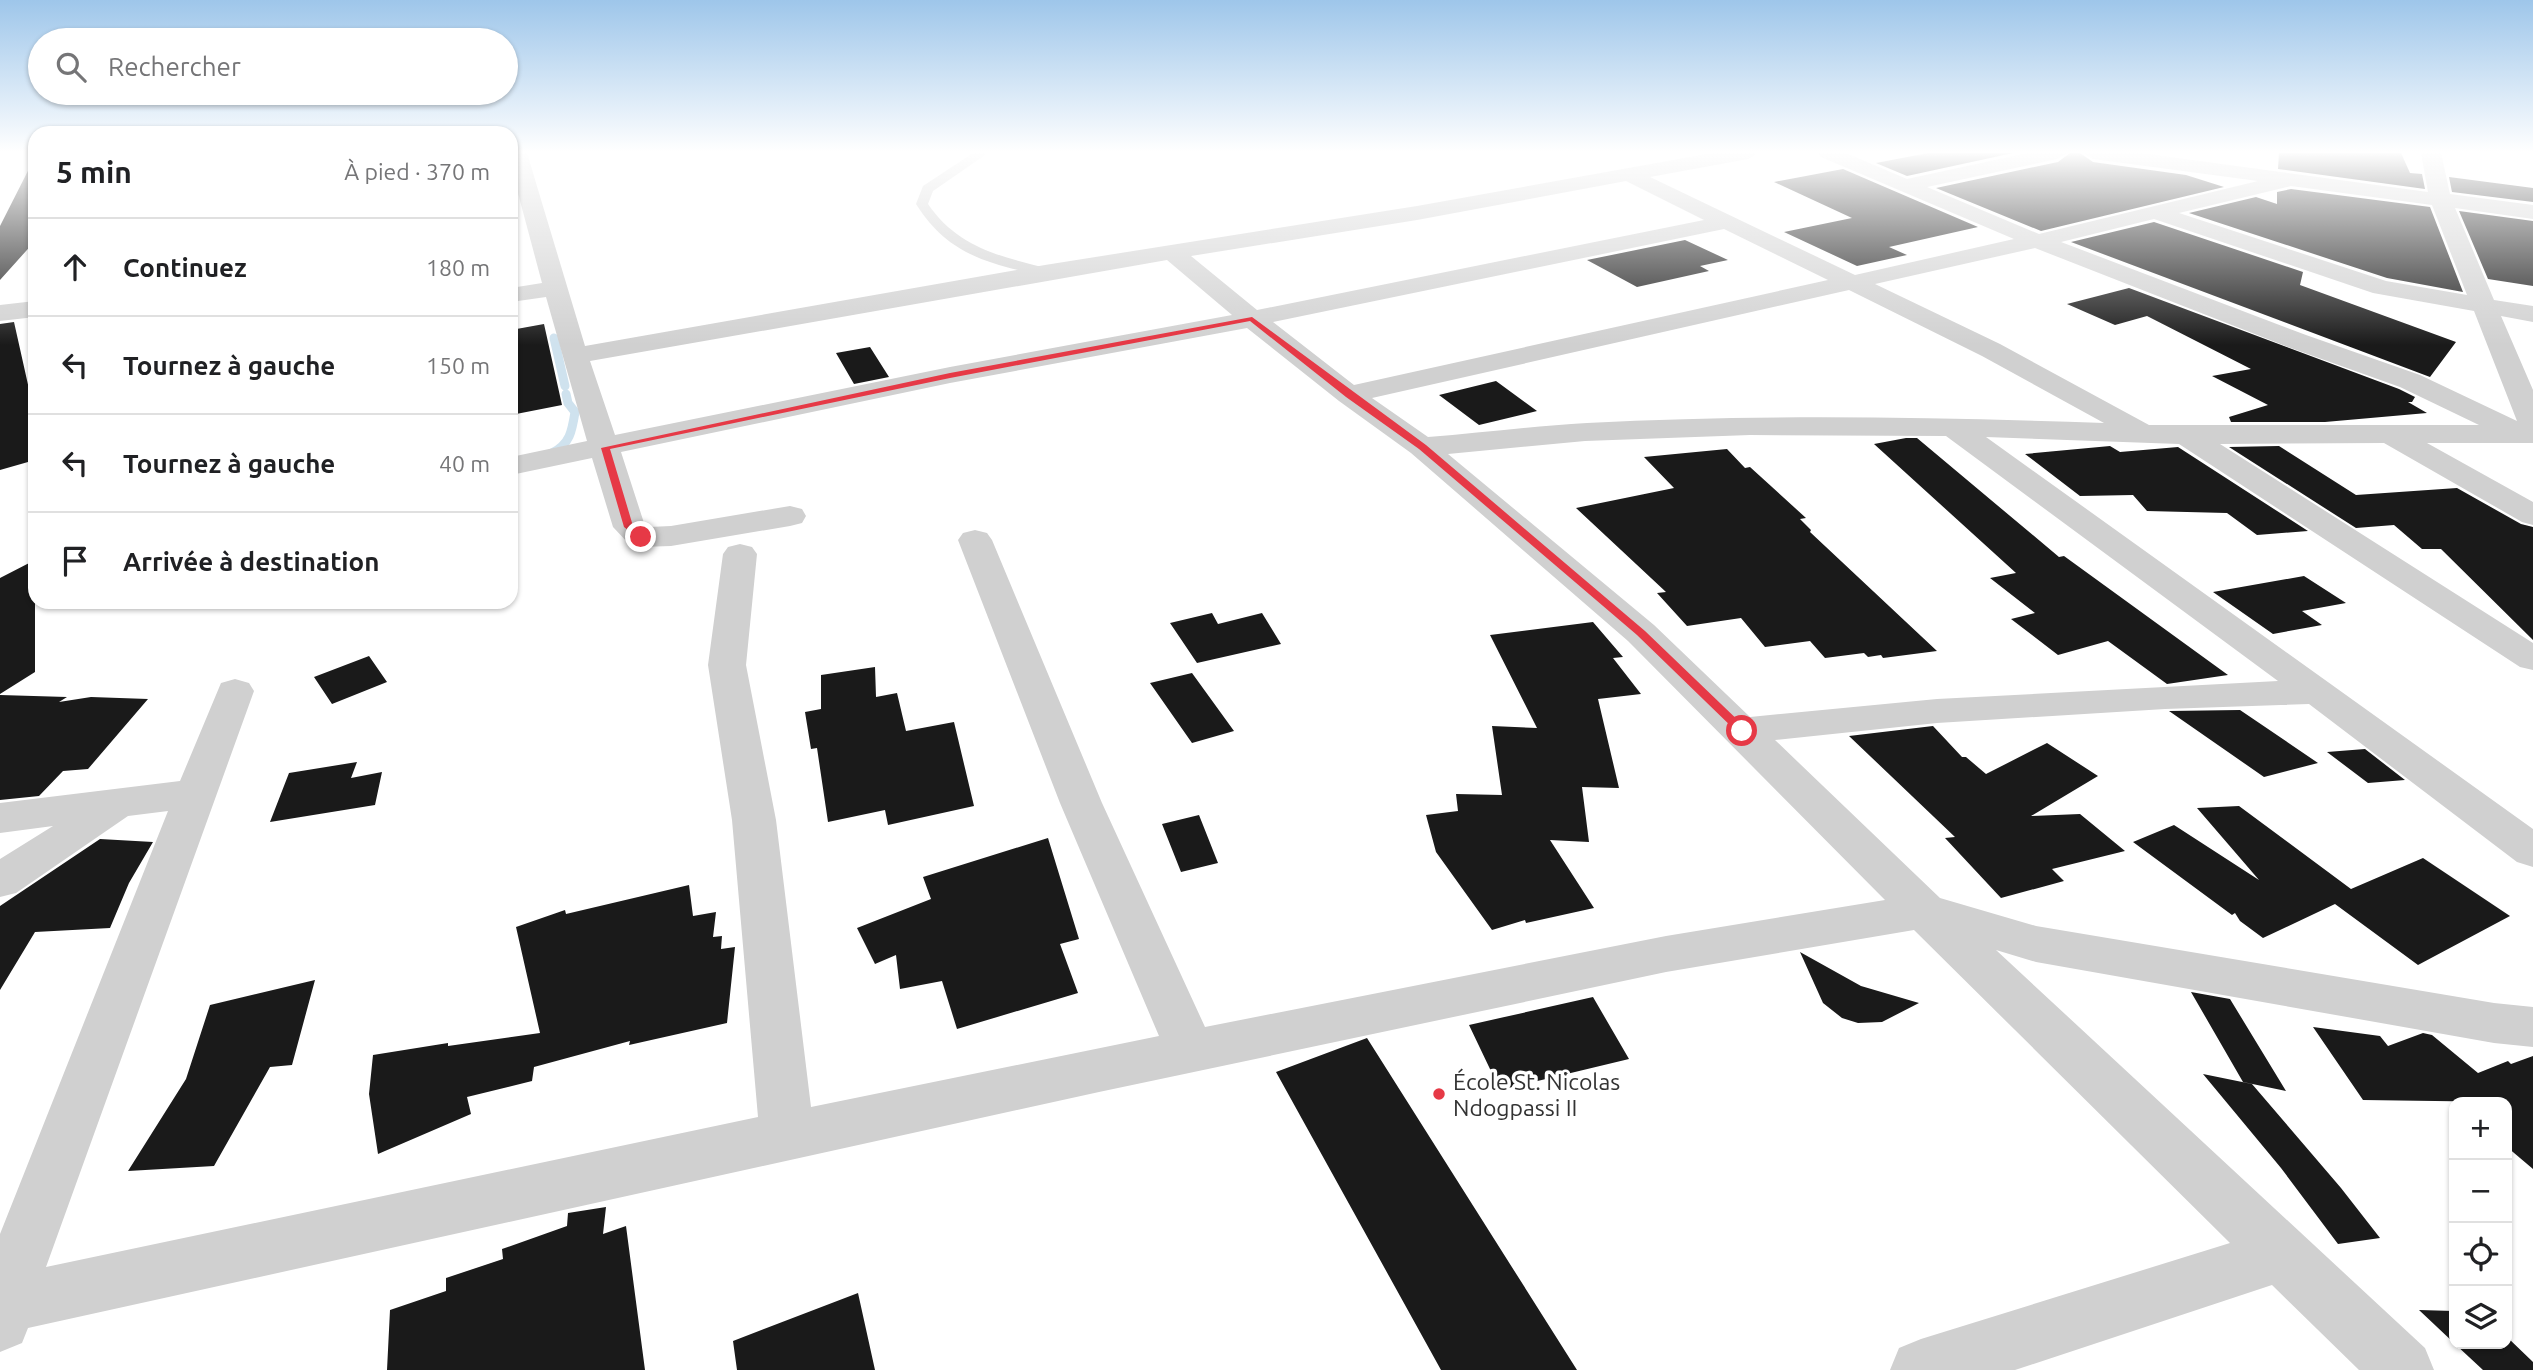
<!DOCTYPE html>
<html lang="fr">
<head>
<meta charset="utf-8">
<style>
	:root { --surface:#fff; --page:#f2f2f2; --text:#202124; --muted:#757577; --line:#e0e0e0 }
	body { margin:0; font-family:Ubuntu,sans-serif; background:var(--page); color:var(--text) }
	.controls { position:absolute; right:21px; bottom:21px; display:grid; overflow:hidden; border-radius:14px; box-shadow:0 2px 5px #0004 }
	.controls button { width:63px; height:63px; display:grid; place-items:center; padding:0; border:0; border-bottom:2px solid var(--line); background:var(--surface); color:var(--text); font:35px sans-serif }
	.stop { position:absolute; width:21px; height:21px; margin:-16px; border:5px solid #e63946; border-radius:50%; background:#fff }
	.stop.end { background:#e63946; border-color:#fff; box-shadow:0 2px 7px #0008 }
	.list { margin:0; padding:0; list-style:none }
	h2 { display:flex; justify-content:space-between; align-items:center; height:91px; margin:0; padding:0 28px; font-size:30px }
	h2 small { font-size:23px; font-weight:400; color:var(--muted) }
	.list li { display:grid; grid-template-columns:46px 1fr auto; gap:21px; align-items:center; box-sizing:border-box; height:98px; padding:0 28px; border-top:2px solid var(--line) }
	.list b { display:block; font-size:26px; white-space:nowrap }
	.list em { font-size:23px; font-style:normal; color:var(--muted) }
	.icon { flex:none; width:38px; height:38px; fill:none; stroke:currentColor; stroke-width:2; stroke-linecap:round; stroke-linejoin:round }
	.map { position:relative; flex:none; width:2533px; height:1370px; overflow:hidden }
	.search { position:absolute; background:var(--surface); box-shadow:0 2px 5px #0004; left:28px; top:28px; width:490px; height:77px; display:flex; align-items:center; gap:18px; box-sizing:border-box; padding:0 24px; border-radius:38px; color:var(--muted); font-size:26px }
	.panel { position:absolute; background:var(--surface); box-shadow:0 2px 5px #0004; left:28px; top:126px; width:490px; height:483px; border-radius:21px }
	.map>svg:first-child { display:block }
</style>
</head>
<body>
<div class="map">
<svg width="2533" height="1370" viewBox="0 0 2533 1370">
	<rect width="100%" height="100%" fill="#fff"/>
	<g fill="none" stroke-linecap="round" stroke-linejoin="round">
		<path stroke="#cfe2ee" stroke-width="9" d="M554,338L565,386
			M552,453C570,444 572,431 575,412L568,403L566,394"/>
	</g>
	<path fill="#1a1a1a" d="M1928,153H2013L1907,176L1876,163Z
		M2070,153H2080L2093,162L2186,175L2224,187L2041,231L1936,188L2058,162Z
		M2279,153H2401L2410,173L2422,174L2425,189L2278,169Z
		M35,157V241L0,280V226Z
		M1843,169L1978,227L1889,247L1907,255L1857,266L1784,232L1852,218L1774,182Z
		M2449,177L2533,188V202L2452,192Z
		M2291,189L2430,207L2463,292L2387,278L2189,213L2256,197L2277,204V192Z
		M2459,211L2533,221V286L2488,279Z
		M2154,222L2303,272L2300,285L2456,342L2430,377L2071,242Z
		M1685,240L1728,260L1700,266L1709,271L1637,287L1587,260Z
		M2129,288L2399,389L2415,397L2412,402H2408L2427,413L2325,422H2231L2229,417L2268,405L2212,376L2251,369L2147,316L2115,325L2067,304Z
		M14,322L35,416V460L0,470V324Z
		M544,324L562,405L511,415V330Z
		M870,347L889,377L854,384L836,353Z
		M1496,381L1537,411L1479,425L1439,395Z
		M1906,438H1917L2059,557L2064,556L2228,675L2167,684L2108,641L2058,655L2011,619L2035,613L1990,578L2016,573L1874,444Z
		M2110,446L2120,452L2178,447L2308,531L2257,535L2227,513L2147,511L2133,495L2080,496L2025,454Z
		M2279,446L2356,495L2457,488L2521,524L2533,527V640L2441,549H2422L2394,525L2356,528L2229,447Z
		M1727,449L1745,468L1750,467L1806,518L1800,519L1811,530L1810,532L1937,651L1883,658L1881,655L1868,657L1864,653L1825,658L1810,641L1765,647L1741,618L1687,626L1657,593L1666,592L1576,508L1674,488L1644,457Z
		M35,560V672L0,694V578Z
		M2304,576L2346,603L2302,611L2322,625L2273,634L2213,592Z
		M1212,613L1218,624L1262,613L1281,644L1197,663L1170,623Z
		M1593,622L1623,657L1613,658L1641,694L1598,699L1619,788L1582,787L1589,842L1550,840L1594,908L1526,923L1525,920L1492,930L1436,852L1426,815L1458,811L1456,794L1502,795L1492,726L1537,728L1490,635Z
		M369,656L387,682L332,704L314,677Z
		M875,667L876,697L897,693L906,731L954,722L974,806L888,825L885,810L828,822L817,748L811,749L805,712L821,709V675Z
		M1192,673L1234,731L1192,743L1150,683Z
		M0,695L67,697L59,702L91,697L148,699L88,769L63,771L39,796L0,800Z
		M2240,710L2318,763L2264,777L2169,711Z
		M1933,726L1962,757H1966L1986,774L2047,743L2098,776L2031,816L2080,814L2125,851L2052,869L2064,881L2001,898L1945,838L1955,837L1849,736Z
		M2365,749L2405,780L2368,783L2327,752Z
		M357,762L351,778L382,772L375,805L270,822L289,773Z
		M2239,806L2351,889L2423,858L2510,916L2418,965L2335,904L2263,938L2240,921L2235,913L2232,915L2133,842L2174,825L2259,880L2197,808Z
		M1199,815L1218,863L1181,872L1162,824Z
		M1048,838L1079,939L1060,944L1078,993L957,1029L942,981L900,989L896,955L875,964L857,928L931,899L923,877Z
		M100,839L153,842L129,883L110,928L35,932L0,990V906Z
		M689,885L693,916L716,912L713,937L722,936L721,949L735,947L727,1023L629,1045L630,1041L534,1067L532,1081L467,1097L471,1114L378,1154L369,1094L373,1055L448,1043V1046L540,1033L516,927L565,910L566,914Z
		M1800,952L1861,986L1919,1003L1882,1022L1858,1023L1842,1018L1823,1003Z
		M315,980L292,1065L270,1067L214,1166L128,1171L186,1079L210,1005Z
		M2191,992L2230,999L2286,1091L2243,1082Z
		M1593,997L1629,1059L1500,1090L1469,1025Z
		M2313,1027L2380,1036L2388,1046L2423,1033L2432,1035L2478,1073L2508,1061L2511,1064L2533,1056V1169L2507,1147V1102L2363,1100Z
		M1367,1038L1577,1370H1441L1276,1072Z
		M2203,1074L2252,1084L2341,1188L2380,1238L2338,1244L2281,1168Z
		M606,1207L603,1234L626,1226L645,1370H387L390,1310L446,1291V1278L503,1259L502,1249L567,1226L568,1213Z
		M858,1293L875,1370H737L733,1341Z
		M2419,1310L2454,1311V1343Z
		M2507,1337L2533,1362V1370H2483L2455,1344H2507Z"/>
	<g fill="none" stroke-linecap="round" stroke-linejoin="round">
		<path fill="#d0d0d0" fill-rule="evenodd" d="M973,153H988L933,191L928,204C958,248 1002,257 1050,269V275L1045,276C989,264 948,255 916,204L923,186Z"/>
		<path fill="#d0d0d0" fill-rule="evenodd" d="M511,153H527L585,346L1045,265L1417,206L1712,153H1758L1748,159L1650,177L1855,275L2014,239L1821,157L1818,153H1846L1907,179L2027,153H2067L2057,159L1927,187L2039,234L2258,181L2093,159L2083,153H2141L2428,192L2421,153H2441L2450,194L2533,205V219L2455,208L2494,300L2533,306V322L2501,316L2533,390V443H2427L2533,502V525L2522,522L2384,443L2220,444L2533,643V670L2520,667L2179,444L1986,437L2533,829V867L2517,862L2309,704L2165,709L1937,723L1775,740L1940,898L2036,926L2494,1003L2533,1007V1047L2494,1043L2036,962L1996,950L2425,1348L2434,1370H2359L2272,1285L2015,1370H1890L1899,1348L1921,1339L2230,1243L1914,930L1666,972L1099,1092L28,1328L22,1343L0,1352V1234L168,811L128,816L16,893L0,897V859L53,826L0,833V803L180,781L221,683L235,679L249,683L254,691L46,1267L758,1117L732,820L708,665L723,554L728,547L740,544L752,547L757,554L746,665L776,820L811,1107L1159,1036L1060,803L958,540L963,533L975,530L987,533L992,540L1102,803L1205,1027L1666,936L1885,900L1628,641L1411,453L1339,401L1247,328L950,383L621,452L644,523L649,527L671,526L790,506L802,509L806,516L802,523L790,526L671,546L641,547L629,544L613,527L592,458L511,475V457L587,441L546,297L511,302V288L542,283L511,167ZM1626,181L1704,220L1257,310L1191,256L1417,220ZM2291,186L2432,205L2467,295L2386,281L2179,213ZM2154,219L2373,293L2474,311L2517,421L2420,375L2306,335L2061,242ZM1724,229L1828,280L1354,385L1273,322ZM2035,248L2288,347L2400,387L2479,425H2149L2000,344L1875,284ZM1167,260L1232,315L950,367L615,435L590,361ZM1849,290L1982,356L2104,423C1932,417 1760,414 1587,423C1534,426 1481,433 1428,437L1372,398ZM1750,435L1946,436L2278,681L1937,699L1750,717L1654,625L1448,454L1585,441Z
			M35,301V317L0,321V305Z"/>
	</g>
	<linearGradient id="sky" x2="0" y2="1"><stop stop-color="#9ec6ea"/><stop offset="0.44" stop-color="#fff"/><stop offset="1" stop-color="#fff" stop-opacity="0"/></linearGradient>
	<rect width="2533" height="345" fill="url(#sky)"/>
	<path fill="#e63946" d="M1252,317L1426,445L1645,631L1746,728V733H1738L1637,635L1419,449L1346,397L1250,321L950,378L610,449L633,526L646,537L641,540L624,527L601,448L950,373Z"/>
	<circle fill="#e63946" stroke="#fff" stroke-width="2.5" cx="1439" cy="1094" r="7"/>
	<g text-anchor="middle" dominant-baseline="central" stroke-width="7" stroke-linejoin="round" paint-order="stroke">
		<g font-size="23" fill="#333" stroke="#fff" text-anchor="start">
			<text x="1453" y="1081">École St. Nicolas<tspan x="1453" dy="26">Ndogpassi II</tspan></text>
		</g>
	</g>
</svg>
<div class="controls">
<button>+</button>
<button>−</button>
<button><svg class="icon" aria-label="locate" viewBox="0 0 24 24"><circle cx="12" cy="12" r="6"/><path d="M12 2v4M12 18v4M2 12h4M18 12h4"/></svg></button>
<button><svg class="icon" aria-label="layers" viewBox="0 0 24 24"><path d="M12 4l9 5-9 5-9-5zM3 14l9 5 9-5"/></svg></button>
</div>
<div class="stop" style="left:1742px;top:731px"></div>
<div class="stop end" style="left:641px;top:537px"></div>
<div class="search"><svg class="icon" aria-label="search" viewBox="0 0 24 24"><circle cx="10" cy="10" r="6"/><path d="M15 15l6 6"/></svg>Rechercher</div>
<section class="panel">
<h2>5 min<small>À pied · 370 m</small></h2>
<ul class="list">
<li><svg class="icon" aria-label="ahead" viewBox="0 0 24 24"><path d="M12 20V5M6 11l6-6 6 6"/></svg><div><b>Continuez</b></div><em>180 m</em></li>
<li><svg class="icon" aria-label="left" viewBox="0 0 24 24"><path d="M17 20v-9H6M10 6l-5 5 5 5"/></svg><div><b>Tournez à gauche</b></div><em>150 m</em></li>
<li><svg class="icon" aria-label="left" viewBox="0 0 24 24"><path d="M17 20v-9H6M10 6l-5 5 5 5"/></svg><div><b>Tournez à gauche</b></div><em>40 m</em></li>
<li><svg class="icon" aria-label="arrive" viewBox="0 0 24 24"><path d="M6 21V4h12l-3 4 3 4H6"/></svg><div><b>Arrivée à destination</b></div></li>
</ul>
</section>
</div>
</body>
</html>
